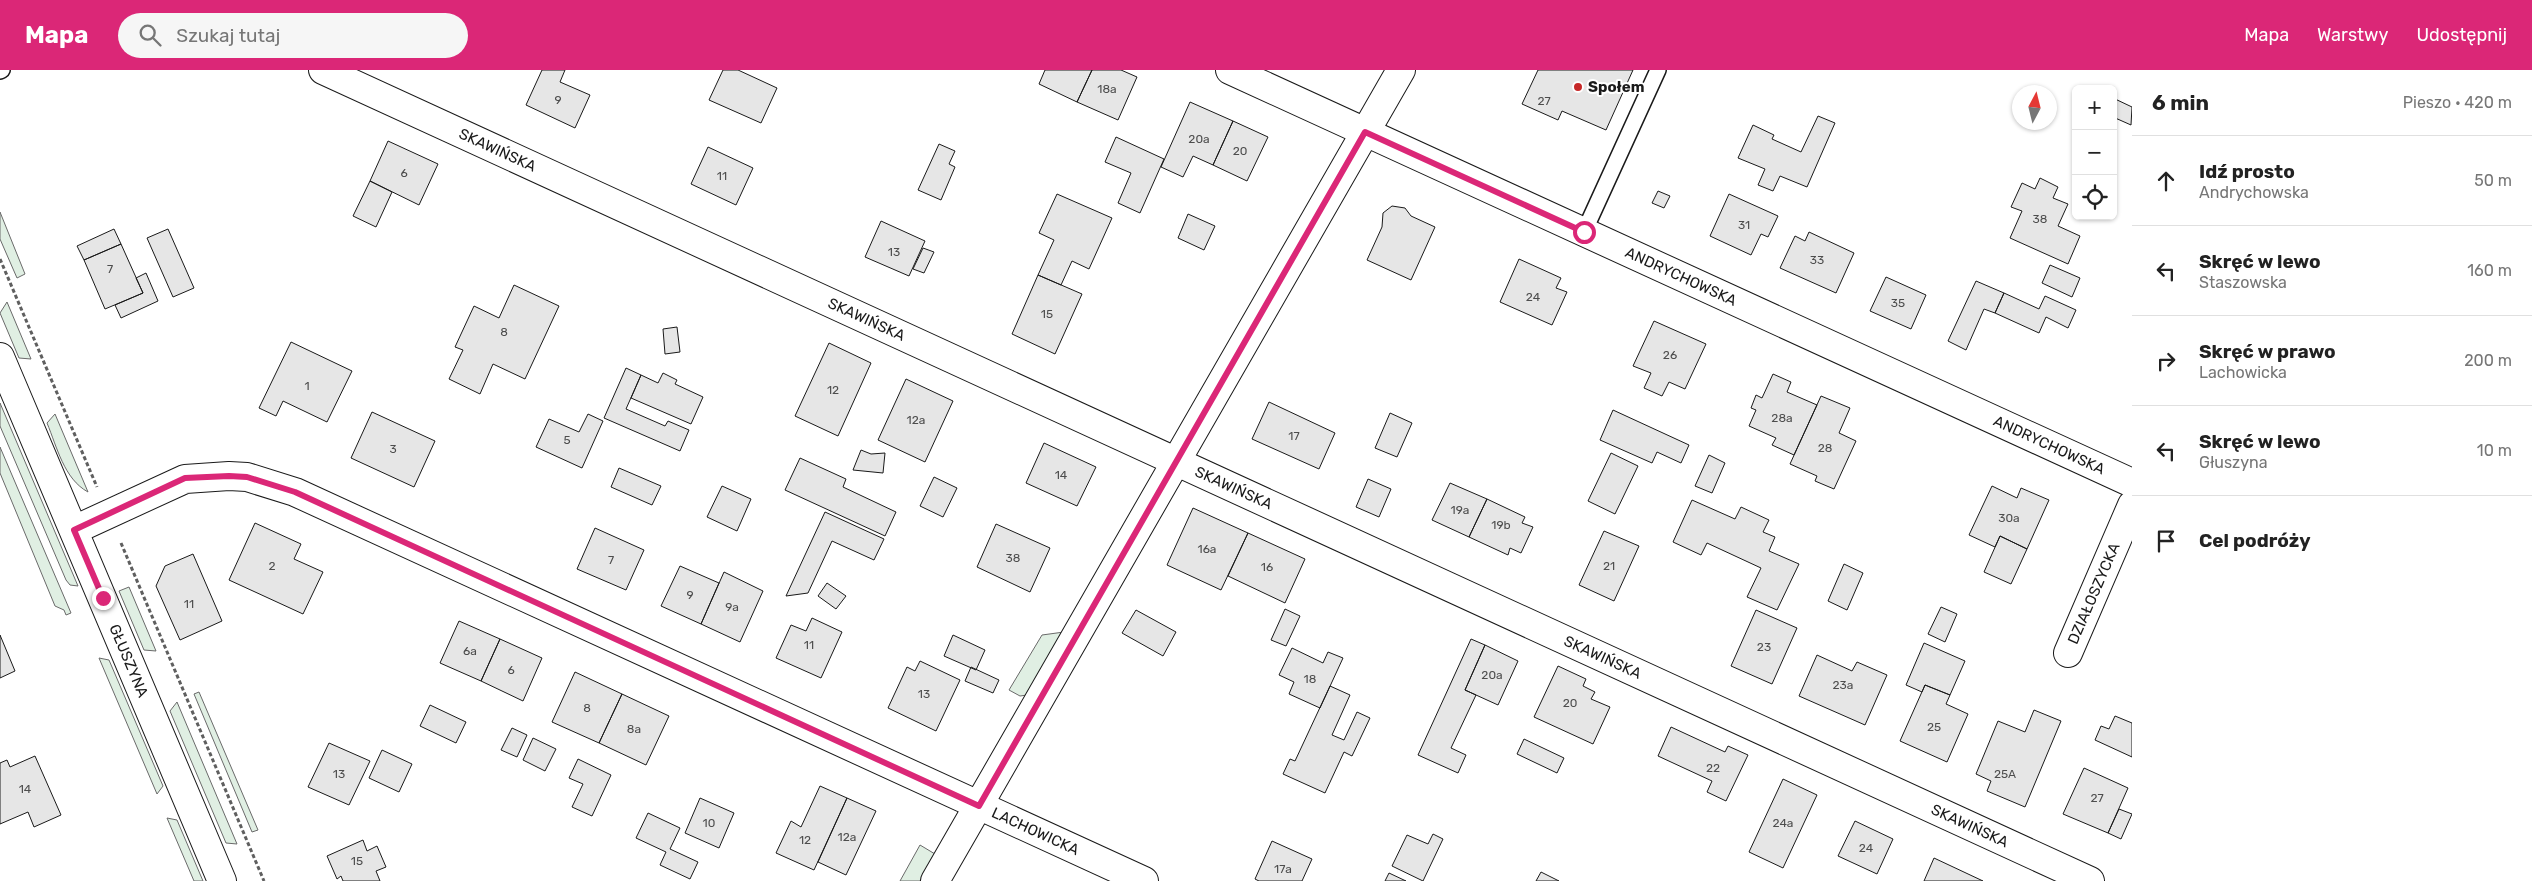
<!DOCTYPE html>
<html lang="pl">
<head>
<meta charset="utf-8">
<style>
	:root { --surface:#fff; --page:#f6f6f6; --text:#222; --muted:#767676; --line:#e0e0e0; --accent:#db2777 }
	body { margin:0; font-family:Rubik,sans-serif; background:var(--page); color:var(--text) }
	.controls { position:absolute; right:15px; top:15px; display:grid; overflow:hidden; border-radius:8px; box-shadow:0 1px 4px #0004 }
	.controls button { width:45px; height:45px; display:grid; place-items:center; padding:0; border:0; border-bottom:1px solid var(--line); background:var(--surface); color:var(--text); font:25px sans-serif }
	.compass { position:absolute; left:2012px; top:15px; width:45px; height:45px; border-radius:50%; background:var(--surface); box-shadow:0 1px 4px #0004; rotate:7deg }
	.stop { position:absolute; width:15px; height:15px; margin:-11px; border:4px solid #db2777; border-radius:50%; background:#fff }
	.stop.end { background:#db2777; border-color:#fff; box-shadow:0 1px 5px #0008 }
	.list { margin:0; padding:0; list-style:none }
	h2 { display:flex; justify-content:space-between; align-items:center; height:65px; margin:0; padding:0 20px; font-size:21px }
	h2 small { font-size:16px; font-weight:400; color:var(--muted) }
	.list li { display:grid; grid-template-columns:32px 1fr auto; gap:15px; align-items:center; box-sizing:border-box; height:90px; padding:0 20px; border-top:1px solid var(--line) }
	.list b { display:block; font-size:19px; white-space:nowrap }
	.list p { margin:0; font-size:16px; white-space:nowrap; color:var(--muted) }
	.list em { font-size:16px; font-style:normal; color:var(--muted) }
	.icon { flex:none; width:28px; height:28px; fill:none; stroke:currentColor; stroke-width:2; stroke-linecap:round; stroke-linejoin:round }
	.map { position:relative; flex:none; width:2132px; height:811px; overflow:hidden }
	header { display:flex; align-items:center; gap:30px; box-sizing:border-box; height:70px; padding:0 25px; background:var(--accent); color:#fff }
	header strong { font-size:24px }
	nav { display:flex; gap:28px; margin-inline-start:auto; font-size:18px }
	.search { width:350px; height:45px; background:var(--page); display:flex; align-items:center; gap:12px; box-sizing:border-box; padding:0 18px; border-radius:28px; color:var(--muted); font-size:19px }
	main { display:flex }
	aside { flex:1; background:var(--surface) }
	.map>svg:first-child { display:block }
</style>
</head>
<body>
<header>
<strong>Mapa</strong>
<div class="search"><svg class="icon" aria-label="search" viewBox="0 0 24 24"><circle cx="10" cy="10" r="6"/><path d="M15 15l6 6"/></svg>Szukaj tutaj</div>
<nav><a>Mapa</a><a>Warstwy</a><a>Udostępnij</a></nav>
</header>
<main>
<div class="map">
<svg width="2132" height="811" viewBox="0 0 2132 811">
	<rect width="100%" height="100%" fill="#fff"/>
	<path fill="#e0efe3" stroke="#6a6a6a" d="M0,142L25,204L17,208L0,169Z
		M7,232L31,289L19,288L0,243Z
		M0,333L78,516L70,515L66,510L0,356Z
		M55,344L88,422C64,409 57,377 47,353Z
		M0,377L71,543L66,545L64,540L55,536L0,403Z
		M129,517L156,581L144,580L119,521Z
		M1064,562L1027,625L1020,626L1009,620L1042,565Z
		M99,588L109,590L163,716L157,724Z
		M199,622L258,760L252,762L194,624Z
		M177,632L237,774L226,773L170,641Z
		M167,748L177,750L203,811H194Z
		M920,775L935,784L920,811H900Z"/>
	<path fill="#e6e6e6" stroke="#1a1a1a" d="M542,0H565L560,12L590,25L575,58L526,35Z
		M723,0H738L777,18L761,53L709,30Z
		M1045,0H1092L1077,32L1039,14Z
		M1092,0H1121L1137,7L1118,50L1077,32Z
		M1538,0H1633L1606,60L1562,41L1558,50L1522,34Z
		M2113,28L2132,37L2131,55L2113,47Z
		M1190,32L1233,51L1213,95L1193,86L1183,107L1161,97Z
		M1818,46L1835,53L1807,117L1780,106L1773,121L1758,115L1765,99L1738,88L1753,55L1774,65L1772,69L1801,82Z
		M1233,51L1268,67L1247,111L1213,95Z
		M1116,67L1164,89L1140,143L1118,133L1131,103L1105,92Z
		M388,71L438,94L419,135L370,111Z
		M939,74L955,81L949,94L955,97L941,130L918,120Z
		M708,77L753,98L736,135L691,114Z
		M2040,108L2058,117L2053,128L2068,134L2058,156L2080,166L2068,194L2010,168L2022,141L2011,137L2022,113L2035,119Z
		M370,111L392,122L376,157L353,146Z
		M1658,121L1670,126L1664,138L1652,133Z
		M1057,124L1112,148L1089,199L1072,191L1061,215L1038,205L1054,170L1039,163Z
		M1729,124L1778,146L1768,167L1761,164L1751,185L1710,166Z
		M1392,136L1405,138L1411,146L1435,157L1411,210L1367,190L1382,157L1383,143Z
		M1188,144L1215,156L1204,180L1178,168Z
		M881,151L925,171L909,206L865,187Z
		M114,159L121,174L84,190L77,176Z
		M168,159L194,218L173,227L147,168Z
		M1809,162L1854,183L1836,223L1780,198L1795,166L1805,171Z
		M121,174L143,223L105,239L84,190Z
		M923,178L934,182L924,203L913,199Z
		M1519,189L1561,208L1556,218L1567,222L1552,255L1500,232Z
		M2050,195L2080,208L2072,227L2042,213Z
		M146,203L158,231L121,248L115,235L143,223L136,208Z
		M1038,205L1082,224L1055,284L1012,264Z
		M1886,207L1926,225L1911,259L1870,241Z
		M1976,211L2004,223L1995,243L1984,239L1966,280L1948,271Z
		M514,215L559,236L525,309L493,294L480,324L449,309L463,280L455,277L474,236L499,248Z
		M2004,223L2039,239L2045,226L2076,240L2068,258L2046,247L2039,263L1995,243Z
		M1654,251L1706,274L1685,319L1669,312L1662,326L1644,318L1651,303L1633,296Z
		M677,257L680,282L665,284L663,259Z
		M291,272L352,301L327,352L283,331L276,346L259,338Z
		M829,273L871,293L838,366L795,346Z
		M626,298L641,305L626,339L665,356L668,351L689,360L680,381L604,348Z
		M663,303L677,310L675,314L703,327L691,354L631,328L641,305L658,313Z
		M1773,304L1791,312L1787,322L1817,335L1794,385L1772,375L1776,368L1749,356L1756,340L1751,338L1756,325L1762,328Z
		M906,309L953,331L925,392L878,370Z
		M1821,326L1850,338L1839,363L1856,371L1834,419L1815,411L1817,406L1790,394Z
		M1269,332L1335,363L1319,399L1252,369Z
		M1613,340L1689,375L1681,393L1657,382L1652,393L1600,370Z
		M372,342L435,371L414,417L351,388Z
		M1390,343L1412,353L1397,387L1375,378Z
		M588,344L603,351L582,398L536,377L549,349L579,362Z
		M1044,373L1096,397L1077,436L1026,413Z
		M861,380L871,384L885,383L883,403L853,400Z
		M1611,383L1638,396L1615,444L1588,431Z
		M1709,385L1725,393L1712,423L1695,416Z
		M800,388L846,409L843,417L896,442L885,466L785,420Z
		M619,398L661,416L652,435L611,417Z
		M934,407L957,418L943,447L920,436Z
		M1368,409L1391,419L1379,447L1356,437Z
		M1450,413L1487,429L1469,467L1432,450Z
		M722,416L751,429L737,461L707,447Z
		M1992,416L2017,428L2021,418L2049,430L2027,479L2000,466L1995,477L1969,465Z
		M1487,429L1525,447L1522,453L1533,457L1521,483L1510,478L1508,485L1469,467Z
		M1692,430L1735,449L1741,437L1769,450L1763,462L1775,467L1769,481L1799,494L1777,540L1747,527L1761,498L1707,473L1701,485L1673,472Z
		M1193,438L1248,463L1221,520L1167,495Z
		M825,442L884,469L874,490L832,471L808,523L786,526Z
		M255,453L301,474L294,489L323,502L303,544L229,510Z
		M996,454L1050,478L1030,522L977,497Z
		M595,458L644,480L626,520L577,499Z
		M1604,461L1639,476L1614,531L1579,515Z
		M1248,463L1305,489L1285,533L1228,506Z
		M2000,466L2027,479L2011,514L1984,502Z
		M193,484L222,551L180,570L156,516L165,496Z
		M1844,494L1863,503L1847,540L1828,531Z
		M680,496L719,513L701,554L661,536Z
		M724,502L763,521L740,572L701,554Z
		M827,513L846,526L836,539L818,526Z
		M1941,537L1957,544L1945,572L1928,564Z
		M1285,539L1300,546L1286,576L1271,570Z
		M1136,540L1176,562L1163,586L1122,563Z
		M1756,540L1797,558L1772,614L1731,596Z
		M812,548L842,562L821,608L776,588L791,555L806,561Z
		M459,551L500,569L481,611L440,593Z
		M0,565L15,601L0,608Z
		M953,565L985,580L976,600L944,586Z
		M500,569L542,588L523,631L481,611Z
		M1471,569L1485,575L1465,620L1476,625L1451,678L1466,685L1458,703L1418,685Z
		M1924,573L1965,591L1950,625L1925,615L1922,622L1906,615Z
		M1485,575L1518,591L1498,635L1465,620Z
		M1292,578L1323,593L1328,582L1343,588L1320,638L1289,624L1294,612L1279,605Z
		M1817,585L1852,601L1857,592L1887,605L1865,655L1799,626Z
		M920,591L960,610L936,661L888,638L907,597L915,601Z
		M1558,596L1586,609L1583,616L1595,622L1591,629L1610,637L1593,674L1534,647Z
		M971,597L999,610L993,623L965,611Z
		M575,602L622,624L599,673L552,652Z
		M1925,615L1950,625L1946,634L1968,644L1947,692L1900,671Z
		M1330,616L1350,625L1332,665L1344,670L1357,642L1370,648L1352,686L1344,682L1325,723L1283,704L1290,689L1295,691Z
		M622,624L669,646L646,695L599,673Z
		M430,635L466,652L456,673L420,656Z
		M2034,640L2061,651L2025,737L1987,721L1991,711L1976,704L1998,651L2025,662Z
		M2115,646L2132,653V687L2095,670L2101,656L2109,659Z
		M1671,657L1725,682L1728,676L1748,685L1726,731L1707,722L1712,711L1658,686Z
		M512,658L527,665L517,687L501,680Z
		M533,668L556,679L545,701L523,690Z
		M1524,669L1564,688L1557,703L1517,684Z
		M329,673L370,691L349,735L308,717Z
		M382,680L412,694L399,722L369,708Z
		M35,686L61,745L34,757L28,742L0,754V693L7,690L10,697Z
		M578,689L611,705L592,746L572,737L583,714L569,708Z
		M2084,698L2128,718L2108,763L2063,744Z
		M1783,709L1817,725L1783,798L1749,782Z
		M820,716L847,728L814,800L776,783L791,751L801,757Z
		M700,728L734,743L719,778L685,763Z
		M847,728L876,741L846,805L818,792Z
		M2119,739L2132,744L2121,769L2108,763Z
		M648,743L680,758L670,779L698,792L690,809L660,795L666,782L636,768Z
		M1855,751L1893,769L1877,804L1838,786Z
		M1433,764L1443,769L1423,811L1392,796L1407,765L1428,774Z
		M363,770L367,781L377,776L386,797L376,801L380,811H343L341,806L337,809L327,786Z
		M1272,771L1312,789L1302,811H1259L1255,809Z
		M1934,788L1983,811H1924Z
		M1541,802L1559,811H1536Z
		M1389,803L1406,811H1385Z"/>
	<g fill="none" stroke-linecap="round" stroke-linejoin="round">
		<g stroke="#1a1a1a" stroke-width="18">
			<path id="lane" d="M0,1L2,0
				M1584,162L1658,0"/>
		</g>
		<g stroke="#1a1a1a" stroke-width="30">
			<g id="street">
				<path id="s1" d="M323,0L2090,811"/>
				<path id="s2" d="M1230,0L2132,413"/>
				<path id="s3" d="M74,460L185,409L229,406L247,407L295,422L1144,811"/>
				<path id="s4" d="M2068,583L2132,435"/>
				<path d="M935,811L1401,0"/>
			</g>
		</g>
		<g stroke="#1a1a1a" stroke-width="30">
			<g id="secondary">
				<path id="s5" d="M0,287L222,811"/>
			</g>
		</g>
		<path stroke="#5f5f5f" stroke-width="3" stroke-dasharray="4 2.5" stroke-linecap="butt" d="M0,189L97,417
			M121,473L264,811"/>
		<use href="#lane" stroke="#fff" stroke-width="15"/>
		<use href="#street" stroke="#fff" stroke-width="28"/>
		<use href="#secondary" stroke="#fff" stroke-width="28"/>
	</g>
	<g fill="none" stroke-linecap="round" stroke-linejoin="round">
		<path stroke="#db2777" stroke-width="6" d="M103,528L74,460L185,408L229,406L247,407L295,422L979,736L1365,62L1584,162"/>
	</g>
	<circle fill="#c62828" stroke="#fff" stroke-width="2" cx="1578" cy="17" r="5"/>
	<g text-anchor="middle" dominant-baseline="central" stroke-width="4" stroke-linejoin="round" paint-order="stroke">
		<g font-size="12" fill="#4d4d4d">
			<text x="1107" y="19">18a</text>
			<text x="558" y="30">9</text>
			<text x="1544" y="31">27</text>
			<text x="1199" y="69">20a</text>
			<text x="1240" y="81">20</text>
			<text x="404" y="103">6</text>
			<text x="722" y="106">11</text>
			<text x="2040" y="149">38</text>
			<text x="1744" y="155">31</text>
			<text x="894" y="182">13</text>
			<text x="1817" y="190">33</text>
			<text x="110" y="199">7</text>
			<text x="1533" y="227">24</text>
			<text x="1898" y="233">35</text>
			<text x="1047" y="244">15</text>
			<text x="504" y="262">8</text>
			<text x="1670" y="285">26</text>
			<text x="307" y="316">1</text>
			<text x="833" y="320">12</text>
			<text x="1782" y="348">28a</text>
			<text x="916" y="350">12a</text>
			<text x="1294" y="366">17</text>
			<text x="567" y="370">5</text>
			<text x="1825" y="378">28</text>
			<text x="393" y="379">3</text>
			<text x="1061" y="405">14</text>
			<text x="1460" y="440">19a</text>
			<text x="2009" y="448">30a</text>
			<text x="1501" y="455">19b</text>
			<text x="1207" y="479">16a</text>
			<text x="1013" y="488">38</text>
			<text x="611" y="490">7</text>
			<text x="272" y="496">2</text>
			<text x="1609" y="496">21</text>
			<text x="1267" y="497">16</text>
			<text x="690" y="525">9</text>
			<text x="189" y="534">11</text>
			<text x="732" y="537">9a</text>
			<text x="809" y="575">11</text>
			<text x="1764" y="577">23</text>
			<text x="470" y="581">6a</text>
			<text x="511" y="600">6</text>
			<text x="1492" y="605">20a</text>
			<text x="1310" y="609">18</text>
			<text x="1843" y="615">23a</text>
			<text x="924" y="624">13</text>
			<text x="1570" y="633">20</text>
			<text x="587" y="638">8</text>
			<text x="1934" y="657">25</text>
			<text x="634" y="659">8a</text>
			<text x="1713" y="698">22</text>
			<text x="339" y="704">13</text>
			<text x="2005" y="704">25A</text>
			<text x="25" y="719">14</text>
			<text x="2097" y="728">27</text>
			<text x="709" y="753">10</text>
			<text x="1783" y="753">24a</text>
			<text x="847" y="767">12a</text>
			<text x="805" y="770">12</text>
			<text x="1866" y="778">24</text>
			<text x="357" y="791">15</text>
			<text x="1283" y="799">17a</text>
		</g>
		<g font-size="15" font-weight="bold" fill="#1a1a1a" stroke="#fff" text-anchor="start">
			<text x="1588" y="17">Społem</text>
		</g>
		<g font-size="15" fill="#1a1a1a" stroke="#fff">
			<text stroke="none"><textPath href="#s1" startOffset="192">SKAWIŃSKA</textPath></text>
			<text stroke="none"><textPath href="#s2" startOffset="496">ANDRYCHOWSKA</textPath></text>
			<text stroke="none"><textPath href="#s1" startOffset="598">SKAWIŃSKA</textPath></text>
			<text stroke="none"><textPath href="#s2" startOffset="901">ANDRYCHOWSKA</textPath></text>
			<text stroke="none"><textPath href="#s1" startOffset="1002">SKAWIŃSKA</textPath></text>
			<text stroke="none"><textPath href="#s4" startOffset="65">DZIAŁOSZYCKA</textPath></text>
			<text stroke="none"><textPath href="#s1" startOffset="1408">SKAWIŃSKA</textPath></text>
			<text stroke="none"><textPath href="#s5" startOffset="330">GŁUSZYNA</textPath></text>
			<text stroke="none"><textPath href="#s1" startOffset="1812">SKAWIŃSKA</textPath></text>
			<text stroke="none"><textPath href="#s3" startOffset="1049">LACHOWICKA</textPath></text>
		</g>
	</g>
</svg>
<div class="controls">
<button>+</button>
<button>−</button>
<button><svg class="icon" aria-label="locate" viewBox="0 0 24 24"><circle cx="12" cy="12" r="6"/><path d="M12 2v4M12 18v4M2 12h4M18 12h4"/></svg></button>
</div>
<svg class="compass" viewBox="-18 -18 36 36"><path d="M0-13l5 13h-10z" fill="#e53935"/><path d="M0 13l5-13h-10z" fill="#767676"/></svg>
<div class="stop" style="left:1584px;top:162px"></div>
<div class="stop end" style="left:103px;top:528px"></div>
</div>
<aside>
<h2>6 min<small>Pieszo · 420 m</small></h2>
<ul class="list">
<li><svg class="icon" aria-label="ahead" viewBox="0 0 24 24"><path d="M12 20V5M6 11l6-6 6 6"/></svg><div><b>Idź prosto</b><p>Andrychowska</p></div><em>50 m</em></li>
<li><svg class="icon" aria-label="left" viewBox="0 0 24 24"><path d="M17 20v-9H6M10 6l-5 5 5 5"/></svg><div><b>Skręć w lewo</b><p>Staszowska</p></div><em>160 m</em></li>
<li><svg class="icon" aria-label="right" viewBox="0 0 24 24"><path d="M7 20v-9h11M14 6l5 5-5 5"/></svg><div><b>Skręć w prawo</b><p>Lachowicka</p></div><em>200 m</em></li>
<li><svg class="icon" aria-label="left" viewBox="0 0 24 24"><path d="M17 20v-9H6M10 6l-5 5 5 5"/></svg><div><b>Skręć w lewo</b><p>Głuszyna</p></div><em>10 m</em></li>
<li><svg class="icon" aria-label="arrive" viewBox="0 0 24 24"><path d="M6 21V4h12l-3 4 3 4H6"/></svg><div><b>Cel podróży</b></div></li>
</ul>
</aside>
</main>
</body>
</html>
